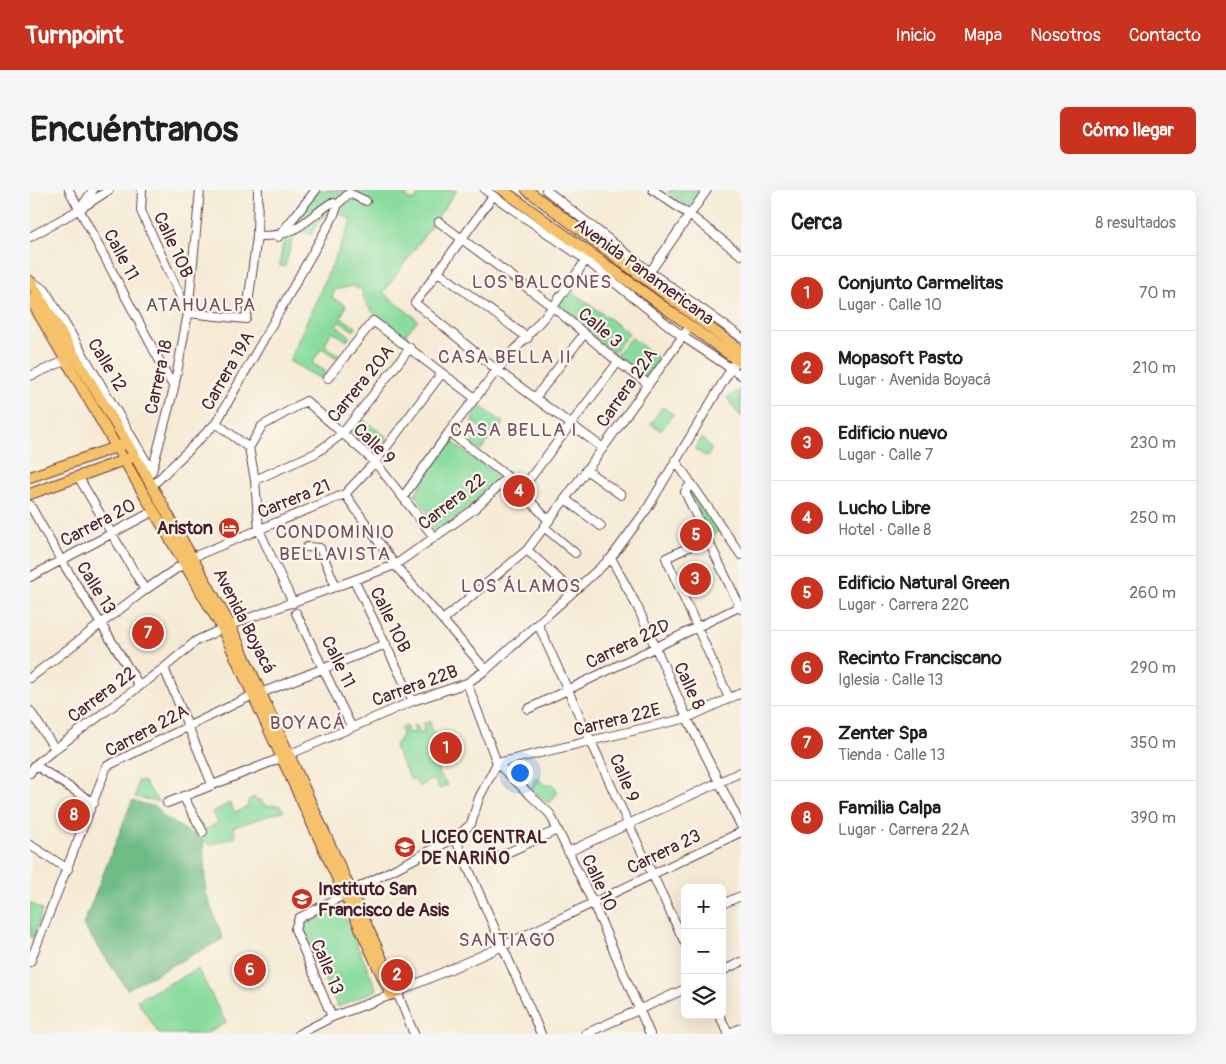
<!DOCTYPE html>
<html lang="es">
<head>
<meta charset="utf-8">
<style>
	:root { --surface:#fff; --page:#f6f6f6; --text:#202124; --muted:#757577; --line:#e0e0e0; --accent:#c8321e }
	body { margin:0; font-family:Pangolin,sans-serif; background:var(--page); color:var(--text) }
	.controls { position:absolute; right:15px; bottom:15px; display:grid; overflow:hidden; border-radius:8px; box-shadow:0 5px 20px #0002 }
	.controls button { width:45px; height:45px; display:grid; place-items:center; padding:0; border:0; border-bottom:1px solid var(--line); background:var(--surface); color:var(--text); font:25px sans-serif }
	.you { position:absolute; left:489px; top:582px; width:18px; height:18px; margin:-12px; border:4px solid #fff; border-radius:50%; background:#1a73e8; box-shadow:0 0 0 8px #1a73e833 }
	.badge { display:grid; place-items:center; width:32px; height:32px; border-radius:50%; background:var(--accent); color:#fff; font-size:16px; font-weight:700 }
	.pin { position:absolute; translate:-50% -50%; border:2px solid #fff; box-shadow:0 1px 5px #0006 }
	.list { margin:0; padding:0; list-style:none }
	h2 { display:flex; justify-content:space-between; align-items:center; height:65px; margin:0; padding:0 20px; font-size:21px }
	h2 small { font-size:16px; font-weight:400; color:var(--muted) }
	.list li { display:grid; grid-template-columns:32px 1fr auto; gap:15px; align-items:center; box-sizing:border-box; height:75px; padding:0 20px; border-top:1px solid var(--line) }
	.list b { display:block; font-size:19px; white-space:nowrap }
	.list p { margin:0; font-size:16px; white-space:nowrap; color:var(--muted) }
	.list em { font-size:16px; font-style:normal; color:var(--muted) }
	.icon { flex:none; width:28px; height:28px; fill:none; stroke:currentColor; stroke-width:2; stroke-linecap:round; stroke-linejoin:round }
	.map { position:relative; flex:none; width:711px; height:844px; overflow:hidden; border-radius:8px }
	header { display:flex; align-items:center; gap:30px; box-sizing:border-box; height:70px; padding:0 25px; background:var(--accent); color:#fff }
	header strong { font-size:24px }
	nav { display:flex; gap:28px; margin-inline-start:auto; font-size:18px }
	.intro { display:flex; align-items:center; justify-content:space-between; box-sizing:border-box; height:120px; padding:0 30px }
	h1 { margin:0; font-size:35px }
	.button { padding:12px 22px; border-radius:8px; background:var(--accent); color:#fff; font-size:18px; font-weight:700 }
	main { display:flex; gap:30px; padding:0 30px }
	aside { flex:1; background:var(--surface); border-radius:8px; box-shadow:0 5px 20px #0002 }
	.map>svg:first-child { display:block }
</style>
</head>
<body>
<header>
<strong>Turnpoint</strong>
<nav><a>Inicio</a><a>Mapa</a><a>Nosotros</a><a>Contacto</a></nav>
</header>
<div class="intro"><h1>Encuéntranos</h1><a class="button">Cómo llegar</a></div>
<main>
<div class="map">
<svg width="711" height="844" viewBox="0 0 711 844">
	<rect width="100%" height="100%" fill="#fbf7ec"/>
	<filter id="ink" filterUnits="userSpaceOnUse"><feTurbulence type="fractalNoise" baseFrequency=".02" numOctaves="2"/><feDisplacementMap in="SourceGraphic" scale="10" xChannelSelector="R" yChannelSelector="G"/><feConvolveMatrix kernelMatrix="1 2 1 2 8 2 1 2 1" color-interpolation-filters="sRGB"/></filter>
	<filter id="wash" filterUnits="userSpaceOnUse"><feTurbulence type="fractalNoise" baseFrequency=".0096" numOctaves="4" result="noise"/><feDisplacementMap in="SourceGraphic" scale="20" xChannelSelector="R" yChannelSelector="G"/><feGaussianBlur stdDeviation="1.12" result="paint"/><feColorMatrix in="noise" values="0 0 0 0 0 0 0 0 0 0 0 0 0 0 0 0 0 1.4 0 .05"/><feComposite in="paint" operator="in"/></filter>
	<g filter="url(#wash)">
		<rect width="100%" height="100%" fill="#f5ebd5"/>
		<path fill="#89dc9e" stroke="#6a7e64" d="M288,0H373L379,10H385L391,0H427L353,103L388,130L373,147C358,135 333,120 332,100L322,96L305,100L302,108L316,115L311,128L326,137L324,141L310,132L306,135L320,146L317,151L302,141L295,154L300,160L309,164L306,168L292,158L282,173L295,181L291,189L259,171L322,30L305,21L290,29L281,45L271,40L263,49L255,76H250C253,35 263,30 288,0Z
			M640,0H674L661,18L638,3Z
			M551,75L556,79L541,101L599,143L584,162L523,117Z
			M601,147L632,171L617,189L586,165Z
			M711,199V227L697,208Z
			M450,216L474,233L450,261L441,254L452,239L442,232L443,225Z
			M632,217L643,224L631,241L621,234Z
			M328,226L357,247L345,264L319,242Z
			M672,248L682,259L677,267L664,259Z
			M421,251L470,288L441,316L405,342L399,334L398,323L385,304Z
			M663,298L692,340L680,347L659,303Z
			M400,531L402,542L408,544V583L418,595L409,599L404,589L389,597L385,589L381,590L364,557L372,545L371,538L377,536V542L385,543L383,535L387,536L390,543H394L393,534Z
			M506,587L515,595L522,594L528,602L519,614L501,598Z
			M108,590L114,592L129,612L105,607Z
			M224,607L226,610H231L235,616L249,615L254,621L203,637L206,647L180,655L161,645L172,639L173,641L188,633L182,622L200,613L205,623L218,616V610Z
			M0,712L12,720L4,747H0Z
			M309,714L347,800L308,817L270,739L273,731Z
			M168,779L196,833L175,844H129L107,810Z"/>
		<path fill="#6ebc85" stroke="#5c6e58" d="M102,611L127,617L131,625L173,651L176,703L193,749L97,799L53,735Z"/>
	</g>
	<g filter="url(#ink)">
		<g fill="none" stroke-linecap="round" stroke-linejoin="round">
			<g stroke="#643e44" stroke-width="10">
				<path id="minor" d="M39,0L144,198
					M112,0L111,21L158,123L216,129L227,46L228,0
					M455,0L556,70L652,146L711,185
					M516,0L620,82L711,147
					M623,0L661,26L711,65
					M463,6L385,113L467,180L573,258
					M308,14L319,3L336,11
					M52,16L63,0
					M409,32L523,117L588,172L617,193
					M0,47L50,19L79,0
					M248,47L286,0
					M407,81L498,148
					M620,82L677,0
					M2,92L15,100L122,281
					M0,186L37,170
					M298,188L343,131L445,208
					M505,208L554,144
					M186,233L219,258L225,290L229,340L263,413
					M419,242L478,287L519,331
					M219,258L232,236L276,211L345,272L404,347
					M645,270L711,365
					M556,280L591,305
					M49,288L115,400
					M117,289L122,281L144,198L158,123L170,0
					M225,290L286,263L312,244L380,158
					M661,293L655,302L711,419
					M122,296L186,233L303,27L308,14L301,13C271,33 266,47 227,46
					M491,300L588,172
					M315,304L365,375L456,480
					M373,307L419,242L467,180L523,117L556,70
					M535,309L571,336
					M0,315L31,370L109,495
					M514,337L545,363
					M678,348L636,368L699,508
					M277,357L290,358L306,397
					M497,360L543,402
					M163,367L315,304L345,272L412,183
					M581,368L608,418L657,528L711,636
					M0,387L124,321
					M324,390L383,511
					M266,423L321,536
					M414,429L497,360L573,258L660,136
					M508,434L598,633L655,753
					M134,478L182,594
					M0,488L115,400L156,372
					M437,493L467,573L520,624L563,713L620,844
					M231,503L356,454
					M498,519L711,416
					M0,521L25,559
					M5,575L64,613
					M0,583L5,575L25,559L134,478L166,451L200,435L365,375L443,320L478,287
					M153,606L173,642
					M137,613L251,568L383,511L437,493L456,480L581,368L617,319L708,167
					M425,648L511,844
					M0,655L38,679
					M538,662L711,582
					M468,667L527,640
					M692,714L711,706
					M0,772L77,576L223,505
					M692,781L711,772
					M367,802L384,844
					M689,825L699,844
					M302,827L265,739L269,728L425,648L441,634L449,608L467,573L657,528L711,503
					M269,844L302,827L361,805L473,756L711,642
					M555,844L655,799
					M698,844L711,838"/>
			</g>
			<g stroke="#643e44" stroke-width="12">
				<path id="major" d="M473,0L711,173
					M497,0L711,161
					M0,91L110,275L200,435L367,802
					M0,109L192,438L361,805
					M0,287L92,255
					M0,304L100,268"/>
			</g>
			<use href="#minor" stroke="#fff" stroke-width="8"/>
			<use href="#major" stroke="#f5c16b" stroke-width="10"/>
		</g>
	</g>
	<defs>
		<g id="hotel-disc" transform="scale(1.125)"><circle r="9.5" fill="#c8321e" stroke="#fbf7ec"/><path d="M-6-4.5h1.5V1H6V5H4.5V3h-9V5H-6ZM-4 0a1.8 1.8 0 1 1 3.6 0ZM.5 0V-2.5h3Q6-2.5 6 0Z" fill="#fff"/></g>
		<g id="school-disc" transform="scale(1.125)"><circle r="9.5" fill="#c8321e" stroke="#fbf7ec"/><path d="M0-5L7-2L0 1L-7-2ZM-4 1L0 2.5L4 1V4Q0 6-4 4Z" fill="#fff"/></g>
		<g id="university-disc" transform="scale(1.125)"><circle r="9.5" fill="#c8321e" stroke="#fbf7ec"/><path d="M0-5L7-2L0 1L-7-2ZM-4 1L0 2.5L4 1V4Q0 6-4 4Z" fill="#fff"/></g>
	</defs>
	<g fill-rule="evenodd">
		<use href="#hotel-disc" x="199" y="338"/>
		<use href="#school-disc" x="375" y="657"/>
		<use href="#university-disc" x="272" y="709"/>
	</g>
	<g text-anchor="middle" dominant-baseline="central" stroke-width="4.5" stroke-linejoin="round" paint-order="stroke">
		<g font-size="18" fill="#4a1f2b" stroke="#fbf7ec">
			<text transform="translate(143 55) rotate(65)">Calle 10B</text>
			<text transform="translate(91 65) rotate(62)">Calle 11</text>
			<text transform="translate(614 82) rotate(36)">Avenida Panamericana</text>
			<text transform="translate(570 138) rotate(40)">Calle 3</text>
			<text transform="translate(77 175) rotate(59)">Calle 12</text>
			<text transform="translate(198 181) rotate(-60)">Carrera 19A</text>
			<text transform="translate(129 187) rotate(-78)">Carrera 18</text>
			<text transform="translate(331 194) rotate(-51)">Carrera 20A</text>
			<text transform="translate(597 198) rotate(-55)">Carrera 22A</text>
			<text transform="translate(344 254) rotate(44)">Calle 9</text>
			<text transform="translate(264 309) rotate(-22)">Carrera 21</text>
			<text transform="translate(422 312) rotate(-38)">Carrera 22</text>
			<text transform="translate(68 333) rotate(-28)">Carrera 20</text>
			<text transform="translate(66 398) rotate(58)">Calle 13</text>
			<text transform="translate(360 430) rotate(64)">Calle 10B</text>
			<text transform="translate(214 431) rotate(63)">Avenida Boyacá</text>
			<text transform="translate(598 454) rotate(-26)">Carrera 22D</text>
			<text transform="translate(308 472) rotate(64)">Calle 11</text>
			<text transform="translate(385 496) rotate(-20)">Carrera 22B</text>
			<text transform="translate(659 496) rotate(65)">Calle 8</text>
			<text transform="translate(72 505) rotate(-37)">Carrera 22</text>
			<text transform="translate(587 530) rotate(-14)">Carrera 22E</text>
			<text transform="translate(117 541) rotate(-28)">Carrera 22A</text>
			<text transform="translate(594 588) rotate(67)">Calle 9</text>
			<text transform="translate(634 662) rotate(-26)">Carrera 23</text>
			<text transform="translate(569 693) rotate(65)">Calle 10</text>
			<text transform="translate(297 777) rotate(67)">Calle 13</text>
		</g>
		<g font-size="18" font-weight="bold" fill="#4a1f2b" stroke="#fbf7ec" text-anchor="start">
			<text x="183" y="338" text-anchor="end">Ariston</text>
			<text x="391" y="647">LICEO CENTRAL<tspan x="391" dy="21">DE NARIÑO</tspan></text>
			<text x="288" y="699">Instituto San<tspan x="288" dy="21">Francisco de Asis</tspan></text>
		</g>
		<g font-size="19" letter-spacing="1" fill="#764e61" stroke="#fbf7ec">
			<text x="512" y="92">LOS BALCONES</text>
			<text x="171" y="115">ATAHUALPA</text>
			<text x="475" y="167">CASA BELLA II</text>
			<text x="484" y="240">CASA BELLA I</text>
			<text x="305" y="342">CONDOMINIO<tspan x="305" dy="22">BELLAVISTA</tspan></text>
			<text x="491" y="396">LOS ÁLAMOS</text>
			<text x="278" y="533">BOYACÁ</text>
			<text x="477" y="750">SANTIAGO</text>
		</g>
	</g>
</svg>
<div class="controls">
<button>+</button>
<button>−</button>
<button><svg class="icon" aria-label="layers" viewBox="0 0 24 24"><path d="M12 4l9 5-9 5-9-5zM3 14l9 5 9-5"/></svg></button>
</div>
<div class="you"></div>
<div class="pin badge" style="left:416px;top:558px">1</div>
<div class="pin badge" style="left:367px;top:785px">2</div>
<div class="pin badge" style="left:665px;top:389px">3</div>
<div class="pin badge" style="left:489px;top:301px">4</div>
<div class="pin badge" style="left:666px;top:345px">5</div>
<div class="pin badge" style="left:220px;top:780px">6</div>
<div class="pin badge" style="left:118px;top:443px">7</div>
<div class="pin badge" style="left:44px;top:625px">8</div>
</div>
<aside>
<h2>Cerca<small>8 resultados</small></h2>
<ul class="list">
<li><span class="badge">1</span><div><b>Conjunto Carmelitas</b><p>Lugar · Calle 10</p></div><em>70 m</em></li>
<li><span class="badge">2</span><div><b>Mopasoft Pasto</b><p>Lugar · Avenida Boyacá</p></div><em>210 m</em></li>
<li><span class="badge">3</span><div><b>Edificio nuevo</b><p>Lugar · Calle 7</p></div><em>230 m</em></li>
<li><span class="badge">4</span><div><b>Lucho Libre</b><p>Hotel · Calle 8</p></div><em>250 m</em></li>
<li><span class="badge">5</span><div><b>Edificio Natural Green</b><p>Lugar · Carrera 22C</p></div><em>260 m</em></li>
<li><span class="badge">6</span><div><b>Recinto Franciscano</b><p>Iglesia · Calle 13</p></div><em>290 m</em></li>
<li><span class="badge">7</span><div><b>Zenter Spa</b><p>Tienda · Calle 13</p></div><em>350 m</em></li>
<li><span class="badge">8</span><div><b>Familia Calpa</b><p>Lugar · Carrera 22A</p></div><em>390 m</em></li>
</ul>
</aside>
</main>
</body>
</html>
